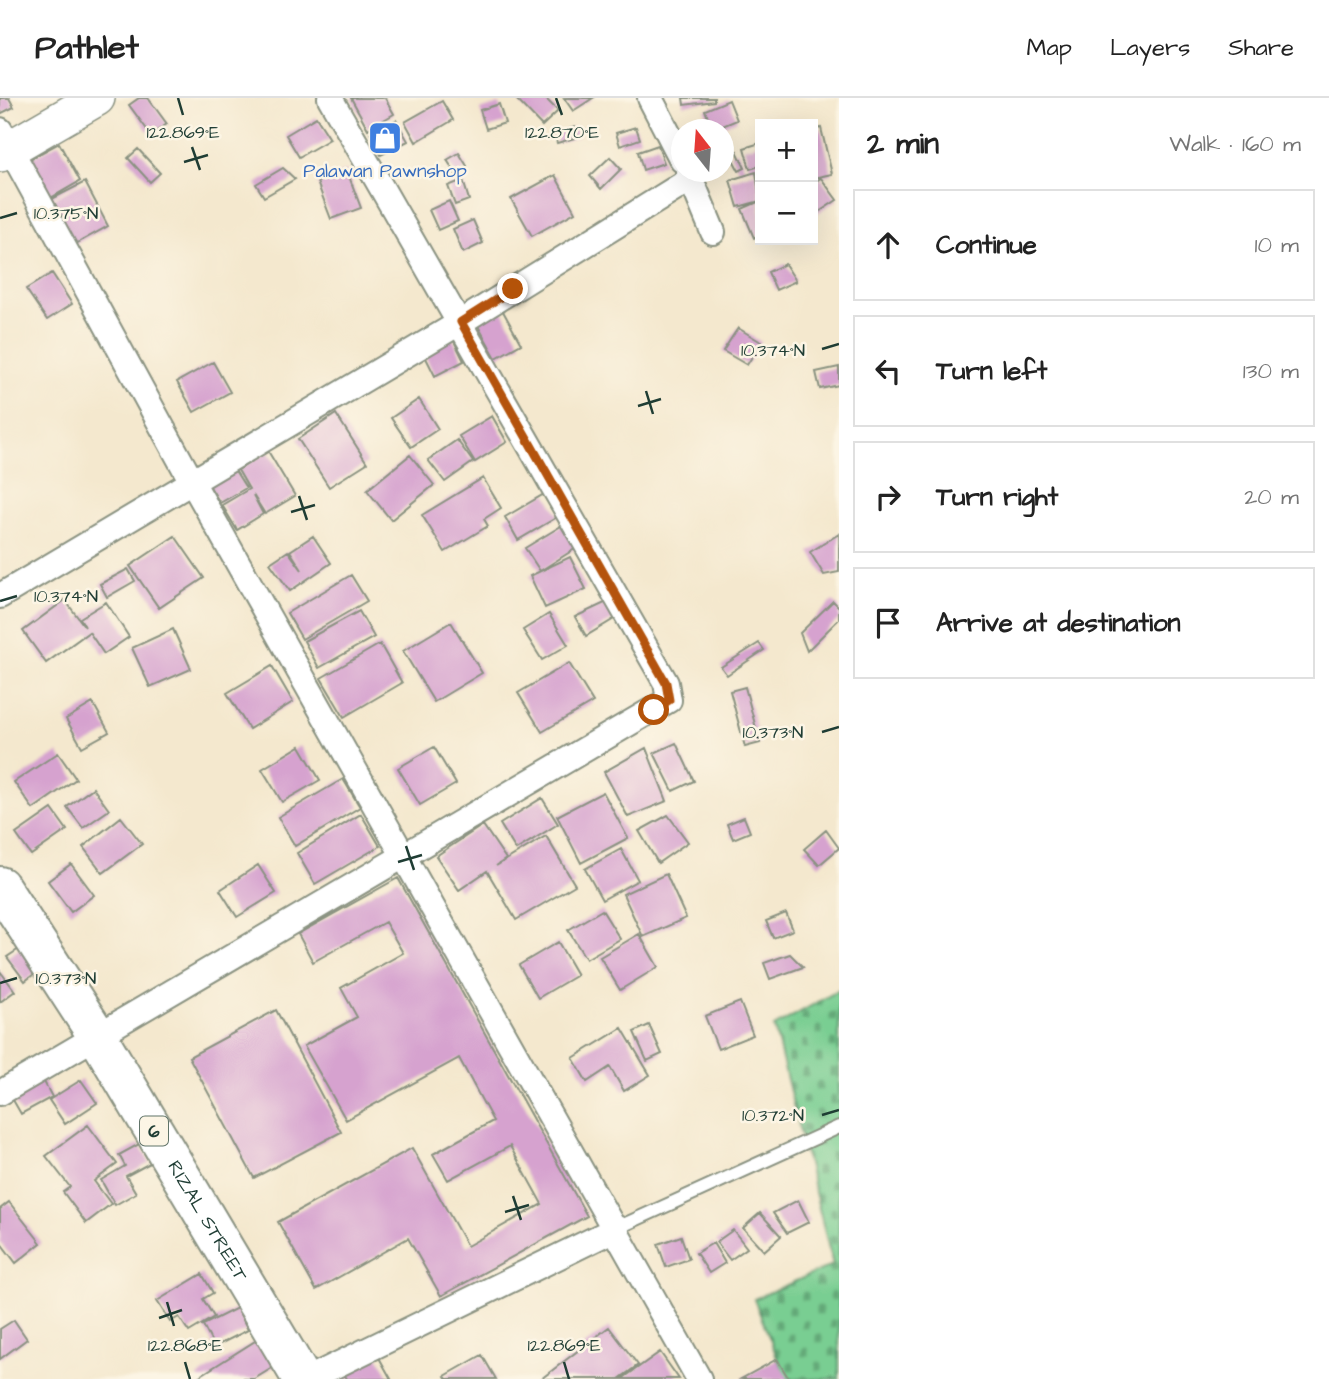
<!DOCTYPE html>
<html lang="en">
<head>
<meta charset="utf-8">
<style>
	:root { --surface:#fff; --page:#f2f2f2; --text:#222; --muted:#767676; --line:#e0e0e0 }
	body { margin:0; font-family:"Architects Daughter",sans-serif; background:var(--page); color:var(--text) }
	.controls { position:absolute; right:21px; top:21px; display:grid; overflow:hidden; border-radius:0px; box-shadow:0 7px 28px #0002 }
	.controls button { width:63px; height:63px; display:grid; place-items:center; padding:0; border:0; border-bottom:2px solid var(--line); background:var(--surface); color:var(--text); font:35px sans-serif }
	.compass { position:absolute; left:671px; top:21px; width:63px; height:63px; border-radius:50%; background:var(--surface); box-shadow:0 7px 28px #0002; rotate:343deg }
	.stop { position:absolute; width:21px; height:21px; margin:-16px; border:5px solid #b45309; border-radius:50%; background:#fff }
	.stop.end { background:#b45309; border-color:#fff; box-shadow:0 2px 7px #0008 }
	.list { margin:0; padding:0; list-style:none }
	h2 { display:flex; justify-content:space-between; align-items:center; height:91px; margin:0; padding:0 28px; font-size:30px }
	h2 small { font-size:23px; font-weight:400; color:var(--muted) }
	.list li { display:grid; grid-template-columns:46px 1fr auto; gap:21px; align-items:center; box-sizing:border-box; height:112px; margin:0 14px 14px; padding:0 14px; border:2px solid var(--line); border-radius:0px }
	.list b { display:block; font-size:26px; white-space:nowrap }
	.list em { font-size:23px; font-style:normal; color:var(--muted) }
	.icon { flex:none; width:38px; height:38px; fill:none; stroke:currentColor; stroke-width:2; stroke-linecap:round; stroke-linejoin:round }
	.map { position:relative; flex:none; width:839px; height:1281px; overflow:hidden }
	header { display:flex; align-items:center; gap:42px; box-sizing:border-box; height:98px; padding:0 35px; background:var(--surface); border-bottom:2px solid var(--line) }
	header strong { font-size:33px }
	nav { display:flex; gap:38px; margin-inline-start:auto; font-size:24px }
	main { display:flex }
	aside { flex:1; background:var(--surface) }
	.map>svg:first-child { display:block }
</style>
</head>
<body>
<header>
<strong>Pathlet</strong>
<nav><a>Map</a><a>Layers</a><a>Share</a></nav>
</header>
<main>
<div class="map">
<svg width="839" height="1281" viewBox="0 0 839 1281">
	<defs>
		<pattern id="cemetery-stones" width="16" height="16" patternUnits="userSpaceOnUse" patternTransform="scale(1.75)"><rect width="16" height="16" fill="#79ce92"/><path d="M2 7V4a2 2 0 0 1 4 0v3zM10 15v-3a2 2 0 0 1 4 0v3z" fill="#63a878"/></pattern>
	</defs>
	<rect width="100%" height="100%" fill="#fcf5e5"/>
	<filter id="ink" filterUnits="userSpaceOnUse"><feTurbulence type="fractalNoise" baseFrequency=".0143" numOctaves="2"/><feDisplacementMap in="SourceGraphic" scale="14" xChannelSelector="R" yChannelSelector="G"/><feConvolveMatrix kernelMatrix="1 2 1 2 8 2 1 2 1" color-interpolation-filters="sRGB"/></filter>
	<filter id="wash" filterUnits="userSpaceOnUse"><feTurbulence type="fractalNoise" baseFrequency=".00686" numOctaves="4" result="noise"/><feDisplacementMap in="SourceGraphic" scale="28" xChannelSelector="R" yChannelSelector="G"/><feGaussianBlur stdDeviation="1.57" result="paint"/><feColorMatrix in="noise" values="0 0 0 0 0 0 0 0 0 0 0 0 0 0 0 0 0 1.4 0 .05"/><feComposite in="paint" operator="in"/></filter>
	<g filter="url(#wash)">
		<rect width="100%" height="100%" fill="#f4e8ce"/>
		<path fill="url(#cemetery-stones)" stroke="#4c8663" stroke-width="2" d="M839,892V1281H786L754,1201L833,1167L774,929Z"/>
		<g id="blocks">
			<path fill="#d6a2cf" d="M0,0H9L14,9L0,16Z
				M139,0H148L167,26L151,37L129,7Z
				M351,0H385L394,16L368,31Z
				M515,0H545L558,13L542,28Z
				M564,0H593L573,13Z
				M683,0H714V3L684,7Z
				M729,2L737,22L713,32L705,12Z
				M442,3L453,22L416,44L405,24Z
				M499,6L505,25L486,31L480,12Z
				M316,19L330,41L299,59L286,37Z
				M396,22L408,43L381,57L370,35Z
				M575,29L578,39L557,45L554,36Z
				M636,29L640,41L620,48L616,35Z
				M821,30L832,76L813,80V32Z
				M59,45L80,83L47,102L26,63Z
				M760,45V68L750,71L744,50Z
				M658,47L664,65L643,72L638,54Z
				M138,51L160,75L150,84L128,60Z
				M737,53L745,70L739,73L730,56Z
				M459,55L467,68L458,79L447,62Z
				M610,59L621,71L601,91L590,78Z
				M283,70L295,81L264,99L256,86Z
				M347,73L361,110L331,121L317,84Z
				M756,74L760,103L738,109L730,82Z
				M555,77L575,114L532,138L511,101Z
				M821,80L837,102L813,118V85Z
				M463,82L469,102L455,107L448,88Z
				M85,84L108,128L74,147L50,102Z
				M449,103L458,123L438,132L429,112Z
				M760,103V137L754,140L742,111Z
				M473,122L483,145L463,155L453,131Z
				M785,166L796,183L776,192L768,174Z
				M52,175L72,206L47,222L26,191Z
				M498,204L521,246L496,260L473,219Z
				M738,230L761,244L747,267L723,253Z
				M451,237L464,263L435,278L422,252Z
				M213,264L230,294L194,314L177,284Z
				M839,269V287L820,291L816,274Z
				M419,301L438,331L411,349L391,320Z
				M336,316L367,365L329,389L298,341Z
				M492,318L507,344L475,364L459,338Z
				M457,342L473,364L445,384L428,362Z
				M268,353L295,398L265,416L253,397L263,416L237,432L222,407L249,391L238,372Z
				M410,357L434,387L391,422L367,392Z
				M229,363L246,390L220,405L204,379Z
				M483,380L501,410L484,421L488,428L445,454L422,417Z
				M546,395L559,418L518,442L505,419Z
				M566,425L581,447L540,473L525,450Z
				M839,436V474L824,477L810,454Z
				M175,438L204,480L159,510L130,468Z
				M313,438L331,465L290,493L270,465L288,453L302,472L290,453Z
				M570,459L586,491L545,510L530,478Z
				M128,471L135,483L107,499L100,486Z
				M351,477L367,503L302,541L287,515Z
				M65,502L85,529L80,520L106,504L129,539L104,556L89,534L46,565L23,533Z
				M609,503L619,518L586,538L575,519Z
				M833,503L839,509V521L807,553L800,535Z
				M359,513L374,539L319,570L304,543Z
				M549,516L568,547L542,562L523,532Z
				M451,524L482,575L434,604L403,553Z
				M173,531L191,571L150,589L132,550Z
				M759,545L764,552L727,577L721,569Z
				M380,546L402,585L344,619L321,580Z
				M569,565L593,604L542,634L518,595Z
				M272,568L293,604L249,631L227,595Z
				M745,589L760,645L745,649L730,593Z
				M93,605L109,634L82,649L66,621Z
				M676,645L694,683L673,693L654,655Z
				M300,648L320,682L282,704L262,671Z
				M434,649L456,686L420,707L398,670Z
				M646,650L667,703L628,719L604,674Z
				M58,655L76,681L33,711L14,684Z
				M343,681L360,709L295,748L278,719Z
				M93,690L109,712L83,730L67,709Z
				M603,694L628,740L581,765L557,718Z
				M542,700L558,726L516,752L500,726Z
				M52,711L67,732L31,757L16,736Z
				M361,716L380,748L315,786L297,755Z
				M668,717L688,744L658,765L639,733Z
				M121,719L142,746L103,775L83,749Z
				M744,719L750,734L733,741L727,726Z
				M483,727L506,761L496,768L546,738L575,787L516,822L487,773L459,792L436,758Z
				M826,732L839,750L819,767L804,751Z
				M621,751L638,782L602,802L585,771Z
				M71,766L94,797L71,814L48,783Z
				M258,767L276,795L237,819L220,792Z
				M666,776L686,820L643,839L623,796Z
				M398,780L587,1118L441,1198L408,1140L316,1192L278,1124L412,1050L467,1148L542,1106L510,1048L448,1082L433,1056L493,1023L459,960L346,1022L304,948L357,919L341,890L403,855L385,824L313,864L298,836Z
				M602,812L620,841L586,861L568,832Z
				M786,815L793,832L773,840L766,823Z
				M639,836L658,869L620,892L600,859Z
				M558,844L577,877L538,900L519,867Z
				M25,847L42,870L25,883L7,859Z
				M790,856L803,869L770,881L764,865Z
				M0,873L15,893L0,904Z
				M740,904L753,937L718,951L705,918Z
				M276,912L341,1034L254,1080L189,959Z
				M649,927L662,956L647,963L634,934Z
				M622,930L650,977L624,993L610,969L587,984L573,960Z
				M41,978L52,999L21,1016L9,995Z
				M81,982L97,1005L65,1026L49,1002Z
				M88,1027L117,1066L94,1083L111,1106L86,1125L63,1094L70,1089L46,1058Z
				M139,1046L150,1065L126,1078L136,1095L115,1107L101,1082L125,1068L119,1057Z
				M798,1102L809,1124L787,1135L773,1115Z
				M9,1104L41,1145L16,1165L0,1144V1111Z
				M760,1115L781,1138L764,1153L743,1130Z
				M733,1132L747,1150L730,1162L716,1144Z
				M681,1138L689,1161L666,1169L658,1146Z
				M713,1145L725,1165L709,1175L696,1155Z
				M202,1176L213,1195L203,1201L214,1219L189,1234L179,1219L170,1224L157,1203Z
				M237,1210L248,1232L214,1249L203,1227Z
				M14,1222L27,1241L0,1261V1231Z
				M609,1229L638,1267L619,1281H541Z
				M260,1240L277,1267L254,1281H199L198,1279Z
				M660,1254L679,1281H622Z
				M377,1256L391,1281H347L343,1274Z
				M482,1257L496,1281H447L445,1278Z
				M777,1261L789,1281H741Z"/>
		</g>
	</g>
	<g filter="url(#ink)">
		<use href="#blocks" fill-opacity="0" stroke="#8a9281" stroke-width="2"/>
		<g fill="none" stroke-linecap="round" stroke-linejoin="round">
			<g stroke="#8a9281" stroke-width="16">
				<path id="lane" d="M617,1130L839,1029"/>
			</g>
			<g stroke="#8a9281" stroke-width="28">
				<path id="street" d="M650,0L682,62
					M0,32L191,382L699,1281
					M688,74L713,134
					M0,498L461,224L691,81
					M0,995L669,602L666,585L330,0
					M308,1281L617,1130"/>
			</g>
			<g stroke="#8a9281" stroke-width="38">
				<path id="secondary" d="M0,56L97,0"/>
			</g>
			<g stroke="#8a9281" stroke-width="42">
				<g id="highway">
					<path id="s1" d="M0,788L98,939L302,1281"/>
				</g>
			</g>
			<use href="#lane" stroke="#fff" stroke-width="12"/>
			<use href="#street" stroke="#fff" stroke-width="24"/>
			<use href="#secondary" stroke="#fff" stroke-width="35"/>
			<use href="#highway" stroke="#fff" stroke-width="38"/>
		</g>
	</g>
	<g fill="none" stroke-linecap="round" stroke-linejoin="round" filter="url(#ink)">
		<path stroke="#b45309" stroke-width="9" d="M513,191L461,224L666,585L669,602L654,612"/>
	</g>
	<path fill="none" stroke="#1f3d34" stroke-width="2.5" d="M178,0L183,17M556,0L562,17M192,49L200,72M184,64L208,57M0,120L17,115M822,251L839,246M646,293L653,316M638,308L661,301M299,398L307,422M291,414L315,407M0,503L17,498M822,634L839,629M406,748L414,772M398,764L422,757M0,885L17,880M822,1017L839,1012M513,1098L521,1122M505,1114L529,1107M167,1204L174,1228M159,1220L182,1212M185,1264L190,1281M564,1264L569,1281"/>
	<defs>
		<g id="shop-square" transform="scale(1.75)"><rect x="-9" y="-9" width="18" height="18" rx="4" fill="#3f7fe0" stroke="#fcf5e5"/><path d="M-5-2.5h2.3a2.7 3.5 0 0 1 5.4 0H5L5.5 6h-11ZM-1.5-2.5h3a1.5 2.3 0 0 0-3 0Z" fill="#fff"/></g>
	</defs>
	<g fill-rule="evenodd">
		<use href="#shop-square" x="385" y="40"/>
	</g>
	<g text-anchor="middle" dominant-baseline="central" stroke-width="5" stroke-linejoin="round" paint-order="stroke">
		<rect fill="#fcf5e5" stroke="#617469" stroke-width="2" x="140" y="1018.5" width="28" height="29" rx="5"/>
		<g font-size="18" font-weight="bold" fill="#1f3d34">
			<text x="154" y="1033">6</text>
		</g>
		<g font-size="19" fill="#366cbe" stroke="#fcf5e5">
			<text x="385" y="73">Palawan Pawnshop</text>
		</g>
		<g font-size="19" fill="#1f3d34" stroke="#fcf5e5">
			<text stroke="none"><textPath href="#s1" startOffset="394">RIZAL STREET</textPath></text>
		</g>
	</g>
	<g font-size="18" text-anchor="middle" fill="#1f3d34" stroke="#fcf5e5" stroke-width="5" stroke-linejoin="round" paint-order="stroke">
		<text x="183" y="40">122.869°E</text>
		<text x="562" y="40">122.870°E</text>
		<text x="66" y="121">10.375°N</text>
		<text x="773" y="258">10.374°N</text>
		<text x="66" y="504">10.374°N</text>
		<text x="773" y="640">10.373°N</text>
		<text x="66" y="886">10.373°N</text>
		<text x="773" y="1023">10.372°N</text>
		<text x="185" y="1253">122.868°E</text>
		<text x="564" y="1253">122.869°E</text>
	</g>
</svg>
<div class="controls">
<button>+</button>
<button>−</button>
</div>
<svg class="compass" viewBox="-18 -18 36 36"><path d="M0-13l5 13h-10z" fill="#e53935"/><path d="M0 13l5-13h-10z" fill="#767676"/></svg>
<div class="stop" style="left:654px;top:612px"></div>
<div class="stop end" style="left:513px;top:191px"></div>
</div>
<aside>
<h2>2 min<small>Walk · 160 m</small></h2>
<ul class="list">
<li><svg class="icon" aria-label="ahead" viewBox="0 0 24 24"><path d="M12 20V5M6 11l6-6 6 6"/></svg><div><b>Continue</b></div><em>10 m</em></li>
<li><svg class="icon" aria-label="left" viewBox="0 0 24 24"><path d="M17 20v-9H6M10 6l-5 5 5 5"/></svg><div><b>Turn left</b></div><em>130 m</em></li>
<li><svg class="icon" aria-label="right" viewBox="0 0 24 24"><path d="M7 20v-9h11M14 6l5 5-5 5"/></svg><div><b>Turn right</b></div><em>20 m</em></li>
<li><svg class="icon" aria-label="arrive" viewBox="0 0 24 24"><path d="M6 21V4h12l-3 4 3 4H6"/></svg><div><b>Arrive at destination</b></div></li>
</ul>
</aside>
</main>
</body>
</html>
